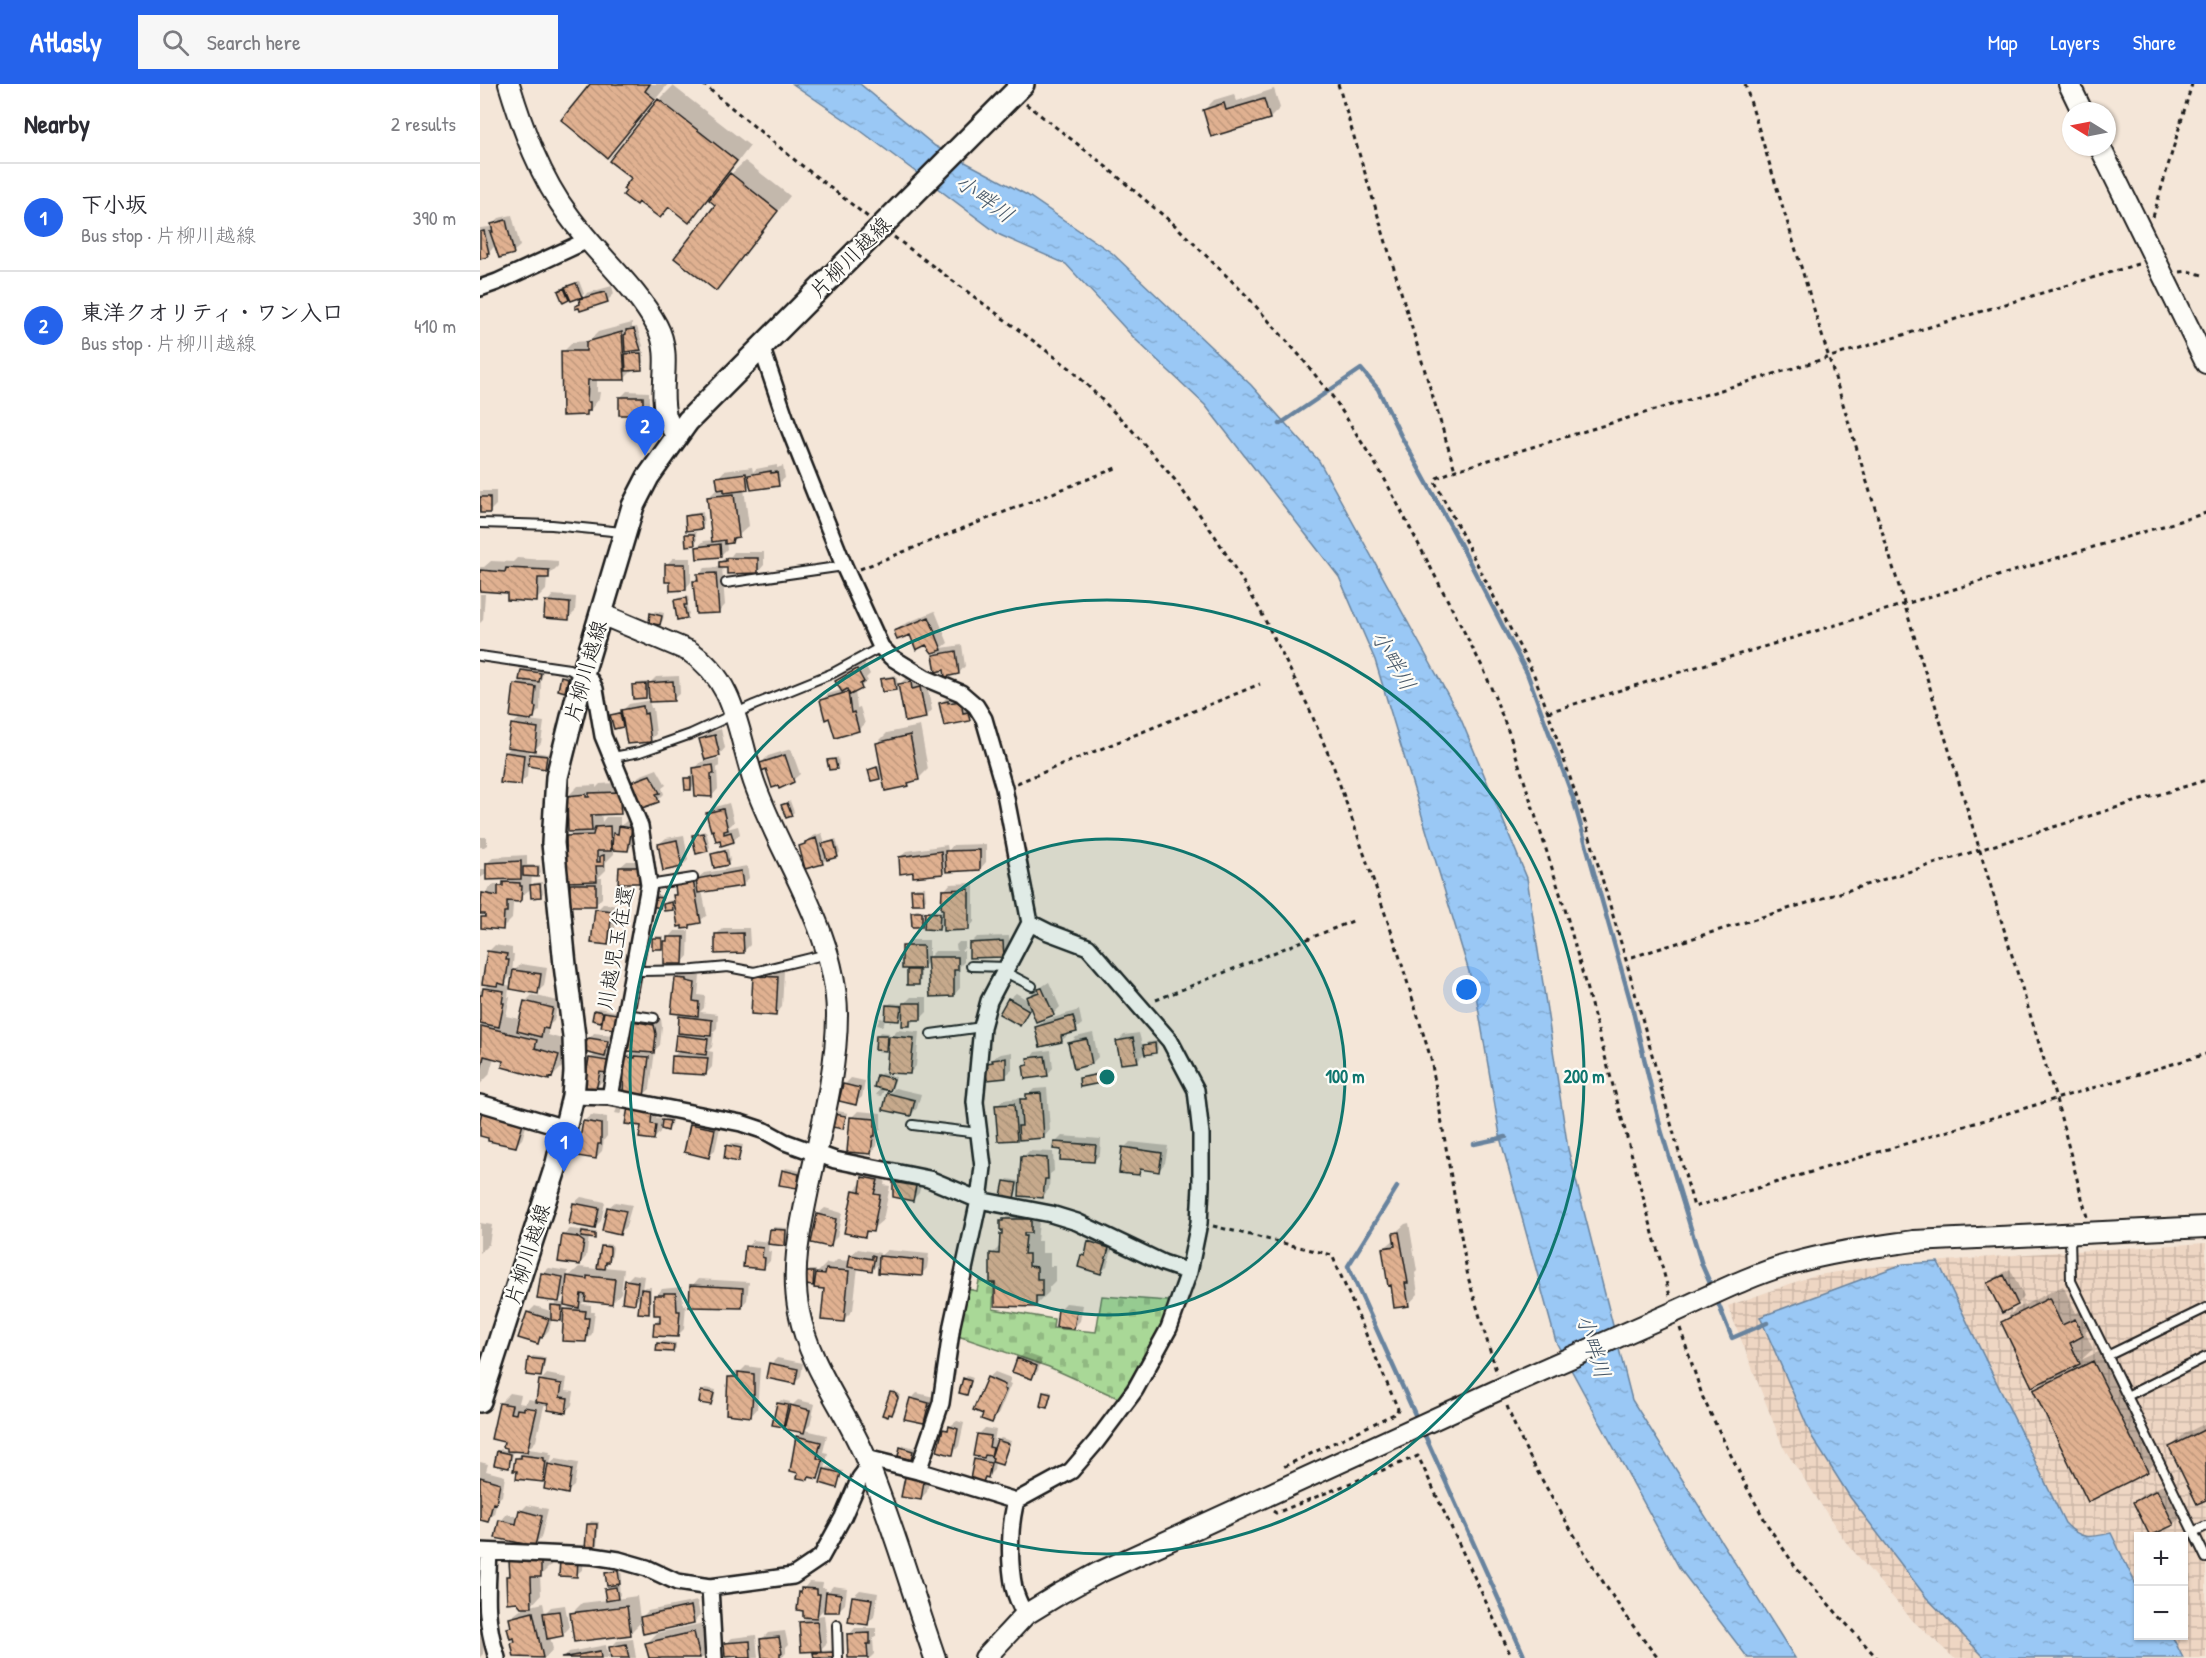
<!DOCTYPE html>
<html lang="en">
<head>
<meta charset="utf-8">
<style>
	:root { --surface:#fff; --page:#f7f7f7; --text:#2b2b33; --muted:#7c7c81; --line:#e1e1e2; --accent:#2563eb }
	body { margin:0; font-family:"Patrick Hand","Klee One",sans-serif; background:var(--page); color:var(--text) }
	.controls { position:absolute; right:18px; bottom:18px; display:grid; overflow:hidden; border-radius:0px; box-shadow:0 2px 4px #0004 }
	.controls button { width:54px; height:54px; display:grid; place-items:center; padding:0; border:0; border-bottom:2px solid var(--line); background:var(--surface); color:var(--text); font:30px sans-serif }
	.compass { position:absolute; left:1582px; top:18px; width:54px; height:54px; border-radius:50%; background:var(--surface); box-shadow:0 2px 4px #0004; rotate:280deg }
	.you { position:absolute; left:987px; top:906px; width:21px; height:21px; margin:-15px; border:4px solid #fff; border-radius:50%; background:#1a73e8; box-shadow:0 0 0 9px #1a73e833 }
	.badge { display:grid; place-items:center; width:39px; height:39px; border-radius:50%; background:var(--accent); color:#fff; font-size:20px; font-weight:700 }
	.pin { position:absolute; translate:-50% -50px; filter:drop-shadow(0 2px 3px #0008) }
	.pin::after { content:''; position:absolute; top:32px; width:21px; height:18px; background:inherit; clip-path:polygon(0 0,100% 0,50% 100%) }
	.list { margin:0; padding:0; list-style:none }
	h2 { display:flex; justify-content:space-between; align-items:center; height:78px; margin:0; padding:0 24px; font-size:26px }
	h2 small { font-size:20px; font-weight:400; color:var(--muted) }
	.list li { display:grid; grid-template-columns:39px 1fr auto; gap:18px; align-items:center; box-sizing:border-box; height:108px; padding:0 24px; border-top:2px solid var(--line) }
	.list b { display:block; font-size:22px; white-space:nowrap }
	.list p { margin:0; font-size:20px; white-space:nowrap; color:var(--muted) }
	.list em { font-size:20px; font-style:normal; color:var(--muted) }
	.icon { flex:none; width:33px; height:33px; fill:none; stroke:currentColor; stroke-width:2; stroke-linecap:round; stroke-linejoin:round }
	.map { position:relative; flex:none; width:1726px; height:1574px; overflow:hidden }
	header { display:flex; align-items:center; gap:36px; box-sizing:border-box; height:84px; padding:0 30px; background:var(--accent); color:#fff }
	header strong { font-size:28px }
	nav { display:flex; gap:33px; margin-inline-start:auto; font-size:21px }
	.search { width:420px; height:54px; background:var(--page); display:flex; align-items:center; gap:15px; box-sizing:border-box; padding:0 21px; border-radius:0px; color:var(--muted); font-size:22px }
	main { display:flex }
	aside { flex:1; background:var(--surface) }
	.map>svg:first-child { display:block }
</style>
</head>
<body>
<header>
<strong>Atlasly</strong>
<div class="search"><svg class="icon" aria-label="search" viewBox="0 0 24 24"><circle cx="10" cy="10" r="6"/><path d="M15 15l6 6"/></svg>Search here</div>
<nav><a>Map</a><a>Layers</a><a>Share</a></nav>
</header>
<main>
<aside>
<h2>Nearby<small>2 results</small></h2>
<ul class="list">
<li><span class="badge">1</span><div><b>下小坂</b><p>Bus stop · 片柳川越線</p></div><em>390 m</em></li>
<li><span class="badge">2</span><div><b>東洋クオリティ・ワン入口</b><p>Bus stop · 片柳川越線</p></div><em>410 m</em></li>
</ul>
</aside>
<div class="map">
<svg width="1726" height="1574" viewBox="0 0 1726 1574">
	<defs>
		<pattern id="industrial-grid" width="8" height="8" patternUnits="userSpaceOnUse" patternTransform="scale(1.5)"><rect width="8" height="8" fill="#eed6c3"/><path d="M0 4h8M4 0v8" fill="none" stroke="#ccb7a7"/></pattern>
		<pattern id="cemetery-stones" width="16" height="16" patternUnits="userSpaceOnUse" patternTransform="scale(1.5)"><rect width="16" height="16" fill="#a9d897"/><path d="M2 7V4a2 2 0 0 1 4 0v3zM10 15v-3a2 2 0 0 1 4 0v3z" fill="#91b982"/></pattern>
		<pattern id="water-ripples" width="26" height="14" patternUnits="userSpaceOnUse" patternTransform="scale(1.5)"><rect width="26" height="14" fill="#9ac8f5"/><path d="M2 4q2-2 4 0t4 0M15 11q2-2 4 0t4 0" fill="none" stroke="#84abd1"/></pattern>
		<pattern id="building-back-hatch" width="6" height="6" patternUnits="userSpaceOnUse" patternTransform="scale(1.5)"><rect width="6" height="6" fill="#e0b191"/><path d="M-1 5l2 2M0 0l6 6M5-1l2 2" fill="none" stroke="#c0987c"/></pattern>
	</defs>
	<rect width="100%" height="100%" fill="#f4e6d8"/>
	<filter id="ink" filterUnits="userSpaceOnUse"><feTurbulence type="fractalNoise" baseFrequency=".0167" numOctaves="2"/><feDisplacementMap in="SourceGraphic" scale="12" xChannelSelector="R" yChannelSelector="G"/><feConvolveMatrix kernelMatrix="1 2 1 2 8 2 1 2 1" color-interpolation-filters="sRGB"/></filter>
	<g filter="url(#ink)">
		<path fill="url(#industrial-grid)" fill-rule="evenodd" d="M1726,1159V1574H1474L1432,1536L1365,1457L1303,1363L1248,1222L1332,1192L1383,1184L1547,1170ZM1658,1452H1704V1552H1658Z"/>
		<path fill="url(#cemetery-stones)" stroke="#627a5a" stroke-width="1.5" d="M499,1197L514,1200L513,1225L574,1235L573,1244L616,1248L622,1212L688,1217L691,1221C678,1254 658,1284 638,1314L569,1283L478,1252L487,1205L497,1207Z"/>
		<path fill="url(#water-ripples)" stroke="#68839e" stroke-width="1.5" d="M313,0H380L455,62L547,111L632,169L771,301L839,377L980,633L1047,794L1088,1065L1152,1316L1315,1574H1268L1200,1485L1076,1258L1021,1057L996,911L895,576L859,493L725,321L655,255L586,180L520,151L377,44Z
			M1458,1178L1585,1439C1601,1456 1609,1454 1631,1449L1658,1505V1552H1692L1703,1574H1505L1446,1513L1370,1413L1332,1353L1280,1233L1423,1180Z"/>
		<path fill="#0003" fill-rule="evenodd" d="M112,0H188L141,58L127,72Z
			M193,2L270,62L247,92L248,93L265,77L310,112L249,191L236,205L237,121L229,115L209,137L132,77L179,16Z
			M794,5L800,24L790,34L724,26L734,16L754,10L757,17Z
			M32,131L40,162L33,168L17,159L7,171L0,173V144L10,143L19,134Z
			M99,197L104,210L91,215L90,212L88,215L80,207Z
			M132,202L134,210L127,217L96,222L107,209Z
			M152,239V244L157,243L163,262L158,267H164V281L162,284L154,285L145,294H117V308H120L119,315L107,330L83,268L93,258L109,257L118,248Z
			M147,307L169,308V323L162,330L140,314Z
			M297,381V384L303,382L305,394L298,400H271L264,405L269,442L252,457L246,458L247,465L241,471L217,463L224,457L233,456L228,414L239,403L238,394L244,387L272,383L273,388L276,385Z
			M0,407H16V421L9,428H0Z
			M223,428L224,441L221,444L207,433L209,430Z
			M209,448H216L217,456L214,459L206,451Z
			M254,468H284V481L278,488L242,483L245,521L239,528L214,497L225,484L240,483V478L247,472H251Z
			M37,474L78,477V482L67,493L66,506L56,516L29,508L0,506V483H4L11,477L33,478Z
			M193,474H211V498L205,505L186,481Z
			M0,510H5L3,536L0,539Z
			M73,511L96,513L95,528L88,534L67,518Z
			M208,512L209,517L206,519L209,530L206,533L195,517L198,514Z
			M175,527L184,529L183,536L180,539L172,530Z
			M455,527L468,559L462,564L482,561L485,582L479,589L466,585L455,571L461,565L430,549L416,547L422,541Z
			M384,579L390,590L386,594L388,597L375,607L377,624L380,623L385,640L378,646L350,633L342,616L348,610L362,606L357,597L363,591Z
			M45,584L63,586L62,594L59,597H61L60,626L49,636L64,638L61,659L54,666L50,665L49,673L54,668L69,670L67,680L65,683L48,681L47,693L40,699L25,669L32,662V641L41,633L36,601L41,596L42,587Z
			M85,590L90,591L87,603L85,606L82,593Z
			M416,591L418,602L416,604L401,596L404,593Z
			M199,592L200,609L193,615L169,617L171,624H173L176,650L170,656L145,639L142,642L132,631L142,627L149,620L171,616L170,608L166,612L154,602L157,599L168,598V601L176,593Z
			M437,592L438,599L446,597L452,626L446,633L419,601L426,594Z
			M487,611L496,630L489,636L461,619L467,613Z
			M440,642L448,685L438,695L433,696L428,701L403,690L400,693L390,686L402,681L397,659L407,649Z
			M241,645L245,664L239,671L221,655L228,649Z
			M311,665L320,690L313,696L281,679L288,672Z
			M358,673L359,681L356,684L349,677Z
			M239,675V682L237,684L238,705L232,712L216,699L211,704L206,694L209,692L215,691V685L221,678Z
			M177,685L186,701L182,704L184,710L178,716L153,699L159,692Z
			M149,698L150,718L140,728L121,729L122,738L126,733H140V743L147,736L158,738L154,759L148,766L134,765V770L126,778V786L118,794H122V814L115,821L91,801L96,796L87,753L94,746L88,712L98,702L116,701V704L120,700Z
			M310,717L314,728L311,731L303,722Z
			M249,719L254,738L247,745L258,742L260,750L253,757L241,754L228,730L235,723Z
			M226,747L230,763L227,766L213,752L216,749Z
			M342,749L345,759L356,755L360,769L342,778L321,762L333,752Z
			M204,751L208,776L202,782L179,760L186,754Z
			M0,753H7V761L4,763H0Z
			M506,760V778L500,785L468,783L462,789L434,787L420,773L427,767L467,761L468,767L473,761Z
			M248,765L250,777L247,780L232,771L235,768Z
			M47,771V781H60L61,789L58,792L52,791L51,802L54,799L62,798L63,809L60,812L52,804L36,816L33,820L32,835L22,845L3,833L7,829L4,810L14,800L21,801L29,794L8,789L0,794V785H8L7,779L14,773Z
			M147,777H167L145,804H140L142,798L140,783Z
			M267,782L269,794L262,801L222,807L227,831L220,837L214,838L210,843L196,821L193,825L184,820L187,817L195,816V812L203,794L219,790V793L224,789Z
			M494,799V838L488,845L464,839L459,845L446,837L442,841L433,829L436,826H444V831L450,826L463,827L464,807L470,800Z
			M436,803H445L446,815L443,818L433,806Z
			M178,811L184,812L183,819L180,822L175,814Z
			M123,820L138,821L134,853L127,859L117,826Z
			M243,844H269L270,861L263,868L236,851Z
			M195,847H209L208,872L202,879L185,859L181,864L173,855L176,852H184V860Z
			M529,852L530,865L523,871L490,860L497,853Z
			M430,856H449V873L455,867H477L476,861L479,858H485V863L481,867H484V878L480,882V904L474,911L449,878L441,884V897L438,899L429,887L432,884L423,863Z
			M15,861L32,864V870H34L32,889L41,880L67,884L64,902L57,908L29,904L28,913H30L26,932L39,935L41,938L46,917L52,911L78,917L74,937L68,942V951L92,958L86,979L72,993L68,994L14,973L9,991L0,1000V941L3,938L0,937V907L10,899L8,868ZM34,889L32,902L23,900Z
			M281,886L304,887L302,923L296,930L274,893Z
			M203,888L220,892L218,911L225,912L224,924L220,928L238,930L237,944L232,949H234L232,963L228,967L233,968L232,983L226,990L194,972L200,966L197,952L201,947V933L205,929L196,894Z
			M569,898L580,923L574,929L557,936L552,923L540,940L529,915L536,909L549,917L548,913L555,907Z
			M431,913H447V928L440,935H435L430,941L424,930L418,936L408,921L411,919L424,920Z
			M118,924L139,928L137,941L134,944L124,937L114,935L115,926Z
			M599,926L602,940L581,957L557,943L563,937Z
			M160,932L181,935L182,943L180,961L175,966L170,1005L163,1011L146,974L154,966V938Z
			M400,934L405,935L404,939L402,942L397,941Z
			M417,946L439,948L436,982L430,989L410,961L405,965L398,951L400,948L409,949L408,955Z
			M114,949L133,951L131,965L126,970L133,971L132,981L124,988L122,997L116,1004L110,975L116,969L108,956Z
			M613,949L618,973L612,979L590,960L596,953Z
			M659,949L663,964L668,958L677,957L678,965L676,968H666L658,976L638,957L644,951Z
			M571,966L573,984L567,991L545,982L555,968Z
			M532,968V986L525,992L507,986L509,979L515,973L521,970Z
			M627,987L628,994L625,997L601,995L604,992Z
			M401,989L416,993L412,1006L405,1004L401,1012L396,1011L401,1003L399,992Z
			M371,994L385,997L382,1013L375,1019L364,1001Z
			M415,1004L441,1010L437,1024L431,1031L409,1010Z
			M567,1004L570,1046L564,1053L540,1051L536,1055L517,1022L523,1016L540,1014L541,1017L554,1005Z
			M0,1019L6,1021L3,1029L10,1022L49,1033L42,1055L36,1061L0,1050Z
			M139,1020L143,1021L142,1027L140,1030L135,1029Z
			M178,1021L176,1034L182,1035V1038L186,1034L192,1035L191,1042L188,1045L181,1044L180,1048L174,1055L163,1041Z
			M358,1027L368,1029L365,1040L363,1043L353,1041L356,1030Z
			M378,1027L401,1029V1044L399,1047L397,1062L391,1069L372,1033Z
			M111,1031L127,1033V1052L124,1056L122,1067L115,1074L104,1037Z
			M218,1034L241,1039L235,1066L228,1072L212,1041Z
			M582,1052L621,1055L620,1070L614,1077L582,1064L576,1058Z
			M650,1058L688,1062L685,1079L679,1086L664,1084L659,1090L644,1064Z
			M251,1059L263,1061L260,1074L258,1077L248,1062Z
			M549,1067L573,1068L574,1087L570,1090L569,1105L563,1112L543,1073Z
			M306,1084L321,1087L319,1100L316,1103L303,1087Z
			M394,1084L407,1086L404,1101L410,1102L403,1136L385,1151L374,1107Z
			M421,1092L442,1096L439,1109L433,1115L415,1098Z
			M528,1095L539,1097L536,1110L533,1113L526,1098Z
			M101,1113L125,1118L121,1137L114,1144L94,1119Z
			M135,1118L152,1121L146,1142L140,1149L128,1124Z
			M345,1124L362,1129L357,1153L349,1161L338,1130Z
			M535,1124L564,1133L559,1138L557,1157H562V1169H570V1182H575V1197L569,1203V1208L556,1221L517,1198L512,1170L521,1161L524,1148L522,1138Z
			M0,1139L12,1141L9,1160L0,1169Z
			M929,1139L937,1187L935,1189L938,1210L928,1221L912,1200L903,1165L915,1155L914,1150L925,1140Z
			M294,1143L309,1144L307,1157L304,1160L289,1159L288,1167L291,1168L290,1177L283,1184L267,1163L273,1156L290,1158L291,1145Z
			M90,1145L117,1148L114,1154L109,1153L106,1173L99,1180L84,1151Z
			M616,1152L635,1157L627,1182L621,1189L603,1172L608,1166L610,1158Z
			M126,1160L132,1161L133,1164L131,1174L124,1183L144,1185L141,1209L131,1219L106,1216L101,1220L111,1221V1228H115L112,1250L105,1257L85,1231L81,1235H72L69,1246L58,1258L48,1229L55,1222L73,1228V1222L78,1216L62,1190L69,1184L88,1187L87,1194L99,1183L117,1185L119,1183L123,1163ZM87,1208L85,1219H76ZM84,1219L91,1221L84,1228Z
			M378,1165L400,1169L399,1173L407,1166L449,1170L447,1184L441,1191L400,1178L392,1186L378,1183L373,1226L363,1236L346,1203L336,1196L332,1200L327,1188L330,1186H336V1190L347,1179L353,1180L357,1176L370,1177L371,1171Z
			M1530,1185L1544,1213L1537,1220L1523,1227L1509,1199L1516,1193Z
			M153,1190L164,1192L162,1206L165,1203H171V1226L168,1228L161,1212L155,1218L146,1197Z
			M218,1195L269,1198L267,1216L261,1223L212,1202Z
			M1583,1202L1596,1229L1609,1223L1616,1237L1605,1248L1613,1265L1601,1276L1627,1264L1681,1373L1667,1387L1555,1307L1567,1295L1523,1239L1536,1225Z
			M202,1203L203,1221H206L204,1245L197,1252L175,1239L181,1233L176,1212L182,1205Z
			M586,1219L603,1221L600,1237L594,1243L580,1225Z
			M182,1257L196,1259V1264L193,1267L179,1260Z
			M545,1269L562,1275L558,1287L551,1293L538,1275Z
			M53,1272L66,1274L63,1288L60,1291L50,1275Z
			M297,1274L323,1279L321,1292L314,1299L291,1280Z
			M266,1282L280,1284L277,1325L271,1332L249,1294L256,1287H261Z
			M515,1288L531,1294L529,1299L531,1300L518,1331L512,1338L508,1294Z
			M67,1290L87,1294L85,1307L94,1308L92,1321L86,1327L65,1318L56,1357L48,1365L70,1368L69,1371H72L70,1380L76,1375L98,1379L94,1402L87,1408L68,1392L63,1397L37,1374L44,1367L34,1366L31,1379L28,1382L18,1368L21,1365L28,1367L20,1319L30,1309L41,1311L39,1319L44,1320L49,1315L53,1316L58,1314L60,1297Z
			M487,1292L493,1294L487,1310L484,1295Z
			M225,1304L236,1306L234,1316L231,1319L223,1307Z
			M414,1306L420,1311L415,1327L408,1332L411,1309Z
			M567,1306L572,1308L569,1320L567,1322L564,1309Z
			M437,1309L454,1313L450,1331L443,1338L431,1315Z
			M301,1316L310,1318L308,1325L318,1316L335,1320L330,1341L325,1346L347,1351L343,1368L348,1369L345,1386L348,1383L363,1387L357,1402L345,1386L338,1393L318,1352L323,1348L308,1336L303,1341L298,1319Z
			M477,1337L484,1339L479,1362L473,1369L465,1346Z
			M1726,1339V1414L1691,1363L1704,1350Z
			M505,1344L516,1346L514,1357H517L521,1354L531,1357L524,1377L522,1380L515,1377L514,1386L503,1397L496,1376L500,1372L499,1350Z
			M424,1361L435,1364L430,1374L421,1364Z
			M0,1378L8,1380L6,1387L25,1392L22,1412L17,1416L14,1430L7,1436L0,1435Z
			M433,1387L450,1390L447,1408L440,1415L427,1394Z
			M1683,1401L1700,1434L1693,1440L1655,1418L1662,1411Z
			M47,1421L68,1425L61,1454L55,1461L21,1437L27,1430L39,1433L41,1427Z
			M111,1437L119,1438L117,1462L114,1464L109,1440Z
			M71,1466V1481L60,1492L61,1511L51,1522L63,1519L65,1529L71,1523L85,1521L89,1544L82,1551L70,1553L73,1565L65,1574H40L33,1560L36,1556L29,1545L32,1542L30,1534L43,1524L28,1493L31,1489V1477L41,1467Z
			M104,1470L103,1485L96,1491L80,1490Z
			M141,1485L142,1496L139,1499L140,1511L136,1515L157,1512L160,1535L168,1527L217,1517L220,1531L214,1538L162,1537L150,1549L92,1529L102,1519L127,1516L126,1505L131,1500L126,1490L129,1487Z
			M329,1498L343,1499L342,1504H346L345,1511L353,1502L367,1504L365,1520L359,1526L346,1523L337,1532L344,1531L347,1559L339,1567L356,1566L357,1574H335V1570L339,1566L321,1539L327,1532L320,1509Z
			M380,1506L398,1509L394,1533L387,1539L373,1512Z
			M224,1539L230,1567L223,1574H170L167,1559L177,1549Z
			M375,1544H396V1552L393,1555L394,1570L390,1574H369V1551Z
			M0,1547H4L3,1570L0,1573Z
			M305,1547L308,1561L306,1563V1569L301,1574H284L282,1555L288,1549Z
			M276,1551L278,1574H259V1570L245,1560L252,1554Z
			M153,1555L156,1574H83L89,1568L126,1561L128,1571L131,1570L130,1564L137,1557Z"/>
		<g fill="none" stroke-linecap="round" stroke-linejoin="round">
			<path stroke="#68839e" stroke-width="4.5" d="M800,340L881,285L898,305L921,352L975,450L1047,589L1092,711L1152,923L1181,1046L1222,1181L1233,1206
				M994,1060L1026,1053
				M917,1103L868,1182L938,1337
				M1236,1214L1252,1254L1287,1239
				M943,1347L1045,1574"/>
		</g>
		<path fill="url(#building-back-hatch)" stroke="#1c1c1c" stroke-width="1.5" d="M110,0H170L165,7L175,15L127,74L81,36Z
			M178,15L257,77L209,139L189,123L180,134L158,118L156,121L143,111L146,107L143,105L151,94L129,77Z
			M784,15L790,35L731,53L723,26L744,19L746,26Z
			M250,89L298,127L236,207L194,174L235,121L229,116Z
			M26,136L34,170L19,174L10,148H13L11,140Z
			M4,147L9,169H7L8,173L0,175V148Z
			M96,199L102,213L91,217L85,203Z
			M84,204L89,216L83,219L78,207Z
			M125,208L128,218L100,227L99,224L95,225V222L100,220L99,215Z
			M154,245L161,266L145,268L144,251L146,250V246Z
			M142,248L145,296H108L107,318H110V327H107V331L82,332L81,267H106V258Z
			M161,269L162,286L146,287L145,270Z
			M139,313H163V331H139Z
			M291,387V389L297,388L299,402L271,406L268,391Z
			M266,389L268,406L244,409V405L238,406L236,393Z
			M254,410L259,453L253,454L252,459L245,460V456L232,458L227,413Z
			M0,413H10V429H0Z
			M220,430L222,445L206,447L205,432Z
			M205,450H214L215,461L206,462Z
			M240,460L241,473L217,475L216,463Z
			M246,474H278V489L247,490V484H239V478L246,477Z
			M185,480H205L206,506L190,507V498H185Z
			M26,484L69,486V494H58L57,518L27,516V509L0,507V486L25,488Z
			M236,489L239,529L216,530L213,497H218L217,490Z
			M206,514L207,521H204L207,534L197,536L194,516Z
			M65,517L90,519L89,536L64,534Z
			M170,529L182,532L180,541L169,539Z
			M449,533L462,566L452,569L446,561L436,566L430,551L417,556L414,547Z
			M476,567L479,590L465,593L464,586L456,588L453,571Z
			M377,585L384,598L380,600L382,605L370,611L367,605L362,608L355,597Z
			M41,586L61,589L59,598L39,596Z
			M81,592L88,594L85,608L78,606Z
			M414,593L416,606L402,608L400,595Z
			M193,597L194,617L169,618L168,599Z
			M431,598L432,605L440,603L446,634L425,638L418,600Z
			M34,600L56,603L54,622L56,623L54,634H52L51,636L30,633Z
			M166,600V614L153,615L152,601Z
			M368,608L371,629L374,628L379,647L355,654L349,634L345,636L340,616Z
			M468,617V619L481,617L483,629L488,628L490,637L464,642L459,619Z
			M163,622L164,630L167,629L171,658L147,660L141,626Z
			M140,629L143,643L134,645L130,631Z
			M31,640L58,644L55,667L27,663Z
			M235,651L240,672L225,676L219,655Z
			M430,651L439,696L428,699L429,702L405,707L396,659Z
			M24,668L44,671L41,701L20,699Z
			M50,670L67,672L65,685L48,682Z
			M305,671L314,698L299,705L298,702L292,704L286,685L282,687L280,679Z
			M355,675L357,685L349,686L347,676Z
			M233,681L234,690H231L232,713L215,712L213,684Z
			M397,683L400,695L391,697L388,686Z
			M170,691L180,709L176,710L179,718L162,724L151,698Z
			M204,694H211V706H205Z
			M139,708L141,730L111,731L112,747L88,748L87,712L106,710V713H109V709Z
			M307,719L312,732L306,734L301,721Z
			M243,725L248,746L244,747V750L251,748L254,758L241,762L240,756L236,757L233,746L231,747L226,729Z
			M130,742L131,767H117V778H120V772L124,771V782H116L117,797L87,798L86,752L113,751L115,743Z
			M139,742L152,744L148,767L133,766L132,764L133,749L138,750Z
			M223,749L228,767L216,770L212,751Z
			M336,754L343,780L325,785L319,762L325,760V758Z
			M197,756L202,783L183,787L178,760Z
			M354,757L358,773L347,776L342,760Z
			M500,766V786L466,788L465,767Z
			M245,767L248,781L234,784L231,770Z
			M461,767L463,790L433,793V788L420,790L419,773Z
			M41,777V795L6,796V779Z
			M43,783H58V793L43,792Z
			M139,783H161V799H138Z
			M261,787L263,802L218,809L216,795Z
			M213,796L221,839L210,841V844L202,845V842L198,843L193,811H196L195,800Z
			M23,798L40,799V802H42L41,816L39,818L27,817V828H24L23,846L1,844V833H5V830H0L2,809L18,812V802H23Z
			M60,800L61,813L51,814L50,801Z
			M90,800H116V822H89Z
			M431,805H443L444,820H432Z
			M489,805V846L463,847V825H461L462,806Z
			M174,813L182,814L180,824L172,822Z
			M192,818L193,826L184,827L183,820Z
			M115,825L132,827L128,861L111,859Z
			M431,828H442V843H432Z
			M445,828L460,829L459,846L444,845Z
			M263,849L264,869L235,870V850Z
			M187,853H204L203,880H184V857H187Z
			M172,854H182V865H172Z
			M523,857L524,873L489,874V859Z
			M422,862H443L444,885H422Z
			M7,867L27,870L26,876H29L25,901L18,899L17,902L2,900Z
			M447,873H478V886H474V912L450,913Z
			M33,886L61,890L58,910L30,905Z
			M427,886H439V901H427Z
			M273,892L298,893L296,932L271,930Z
			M195,894L206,895V897L215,899L213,917L219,918L218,932L191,929Z
			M3,904L24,907L22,919H24L19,943L0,939V911H2Z
			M562,904L574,931L556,938L546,913L559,908L558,905Z
			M528,914L549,926L540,942L519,930Z
			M44,917L73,924L68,945L63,944L61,953L37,947Z
			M423,919H441V936H430V942H422Z
			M406,921L421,922L419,937L405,936Z
			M114,926L123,928L121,938L112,936Z
			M124,928L137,930L134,945L121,943Z
			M199,932L232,936L231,952L198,949Z
			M593,932L597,948L581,952L582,958L560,963L555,943Z
			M152,937L174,941L176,950L174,969L148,967Z
			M1,942L26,948L27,950V949L57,956L55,964L79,971L72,994L69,993V996L22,983L23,977L4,972L0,990Z
			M196,951L228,955L226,971L194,967Z
			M396,951H407L406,967L395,966Z
			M409,952L434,954L430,990L406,989Z
			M109,954L128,957L125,973L104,968L107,955Z
			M653,954L658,978L641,980L636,957Z
			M607,955L612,980L594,985L588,959Z
			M675,959L676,969L665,971L663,961Z
			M155,972L169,973L164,1013L143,1009L145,973L155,974Z
			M192,972L228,974L226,991L191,989Z
			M565,972L568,992L545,995L543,982L548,981L547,974Z
			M109,974L128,977L126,989L120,988L116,1006L104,1003Z
			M526,974V994L507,996L505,985H508L507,979L513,978L512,976Z
			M625,989L626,998L600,1003L599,994Z
			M397,991L414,995L410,1007L394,1003Z
			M363,1000L380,1004L376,1021L359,1017Z
			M407,1009L435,1016L431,1032L403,1026Z
			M561,1009L564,1054L539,1056L538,1042H542L540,1015H546V1010Z
			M534,1020L537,1056L518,1057L515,1021Z
			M148,1023L172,1027L171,1040L176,1041L174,1056L159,1054L161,1042L145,1040Z
			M2,1028L43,1040L36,1063L8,1057V1054L0,1052V1036Z
			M354,1030L366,1032L363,1045L352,1043Z
			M370,1033L395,1035V1052H393L391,1070L367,1068Z
			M182,1036L190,1037L188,1047L181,1045Z
			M103,1037L121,1040V1060H118L116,1075L97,1072Z
			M210,1040L235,1045L229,1074L204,1068Z
			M574,1058L616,1061L614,1078L580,1076L581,1066L573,1065Z
			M246,1061L261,1064L258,1078L244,1075Z
			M642,1063L682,1069L679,1088L660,1085L659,1091L639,1089Z
			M541,1072L567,1074L568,1095H565L563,1114L539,1112Z
			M302,1086L319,1090L317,1104L299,1101Z
			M382,1093L398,1096L394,1110L400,1111L393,1148L386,1147L385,1153L364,1149L373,1106L382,1108L380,1107Z
			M524,1097L537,1099L534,1115L521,1112Z
			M413,1098L436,1102L433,1117L413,1113Z
			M93,1119L119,1124L115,1145L89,1140Z
			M127,1123L146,1127L140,1151L122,1147Z
			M337,1130L356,1135L351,1162L349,1163L331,1159Z
			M523,1135H551V1149H544V1152H546L544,1170H549V1182L557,1183V1195H562V1212H556V1223L515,1222V1199H510V1169L519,1170L520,1150H522V1146H520V1137H523Z
			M290,1145L306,1146L305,1162L288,1160Z
			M102,1148L115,1150V1155L101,1153Z
			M919,1148L928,1199H925L929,1222L914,1224L911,1201L908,1202L902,1164L915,1162L913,1149Z
			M82,1151L97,1153L104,1158L100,1181L78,1178Z
			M608,1157L629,1164L621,1190L598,1183L601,1171L605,1172Z
			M121,1162L130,1163V1168L129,1178H126L125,1185L117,1184Z
			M265,1162L283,1164L282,1173L285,1174L284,1185L263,1183Z
			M370,1171L392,1175V1171L395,1172L392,1187L368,1183Z
			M399,1172L443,1176L442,1192L398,1189Z
			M346,1185L369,1187L364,1238L341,1236L344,1205L334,1204L336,1189L345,1190Z
			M326,1188H334L333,1202L325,1201Z
			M61,1189L83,1193L79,1218L57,1215Z
			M1524,1191L1538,1221L1522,1229L1507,1199Z
			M87,1192L107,1195V1192L135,1195L132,1220L105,1217L106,1211L101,1210L99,1224L84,1221Z
			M145,1196L158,1198L155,1220L142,1218Z
			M210,1201L263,1204L262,1224L209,1223Z
			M161,1205L169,1206V1230L158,1229Z
			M184,1209H196L197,1227H200L198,1253L173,1252L174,1239H180V1231H174V1211H184Z
			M1569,1214L1582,1241L1595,1235L1603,1252L1590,1259L1600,1280L1552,1303L1521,1238Z
			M71,1221L82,1222L81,1237L71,1236Z
			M84,1225L106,1227L105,1234H109L106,1258L82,1257Z
			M578,1225L597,1227L594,1245L576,1243Z
			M47,1228L69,1235L62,1254L60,1253L58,1260L38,1254Z
			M177,1259L194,1261L193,1268L176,1267Z
			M48,1274L64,1276L61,1293L46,1291Z
			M537,1274L557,1282L552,1295L532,1288Z
			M1613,1277L1668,1388L1608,1418L1553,1306Z
			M289,1279L318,1285L315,1300L286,1294Z
			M258,1288L274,1290V1310H273L271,1333L246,1330L248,1293H258Z
			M507,1293L525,1301L524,1305L526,1306L512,1339L501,1335L503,1330L493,1326Z
			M483,1294L491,1297L487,1311L479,1309Z
			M59,1296L82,1300L80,1313L88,1314L86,1329L68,1326V1320L56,1318Z
			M221,1307L234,1309L231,1321L219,1319Z
			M410,1308L415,1309L418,1314L412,1331L409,1330L408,1333L402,1331Z
			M563,1308L571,1310L567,1324L560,1322Z
			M430,1314L449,1319L444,1339L424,1335Z
			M19,1319L32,1321L30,1329L36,1330L37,1325L44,1326V1323L57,1325L47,1368L27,1367V1364L23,1363L24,1358L11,1355Z
			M297,1319L308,1321L303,1343L292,1341Z
			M310,1321L330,1326L324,1349L304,1345Z
			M469,1342L478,1345L473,1371H471L457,1367L463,1345L468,1346Z
			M1726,1345V1416L1717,1420L1689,1363Z
			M497,1350L511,1352L509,1363L513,1364L511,1372L505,1371L504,1374L493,1372Z
			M316,1352L341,1358L337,1374L343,1376L338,1395L329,1393L328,1396L317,1394L318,1389L310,1387Z
			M517,1356L529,1360L522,1381L512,1378L513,1374L511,1373Z
			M420,1363L433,1367L431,1376L418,1372Z
			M17,1367L31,1370L29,1384L14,1381Z
			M41,1371L64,1374V1377H66L63,1398L36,1395L37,1387H33L35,1374H41Z
			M494,1375L511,1379L508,1394L505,1393L503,1398L490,1395Z
			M68,1380L92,1385L88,1410L64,1405Z
			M344,1385L361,1389L357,1404L340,1399Z
			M0,1393L20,1399L16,1420L13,1419L8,1438L0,1436Z
			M425,1393L444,1397L441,1416L421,1413Z
			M1677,1406L1694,1441L1670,1452L1653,1418Z
			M39,1426L62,1432L55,1462L15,1454L19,1436L36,1440Z
			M107,1440H117L115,1466L105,1465Z
			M61,1475V1493H51L52,1523H41L37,1518L27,1519L26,1492H30L29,1477Z
			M80,1475L98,1476L97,1493L79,1492Z
			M138,1487L140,1500L127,1502L125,1489Z
			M136,1503L138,1515L126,1517L124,1505Z
			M321,1504L337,1505V1510H340L337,1534L323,1533V1527L317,1526L319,1508L321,1509Z
			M346,1508L361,1510L359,1528H344Z
			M372,1512L392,1515L388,1541L368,1538Z
			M147,1522L151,1551L94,1558L90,1529Z
			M211,1522L214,1539L163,1550L160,1533Z
			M79,1527L83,1552L67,1555L63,1529Z
			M53,1528L63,1574L34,1573L31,1559L35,1558L34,1554L30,1555L27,1544L31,1543L29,1534Z
			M337,1537L341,1567L321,1568L319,1538Z
			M214,1548L220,1574H169L165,1559Z
			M390,1549V1560H387L388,1574H368L367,1550Z
			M299,1553L302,1569H300V1574H282L280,1555Z
			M270,1557L271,1574H258V1572L245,1573L244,1559Z
			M146,1560L149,1574H131L129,1563Z
			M120,1567L121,1574H81Z
			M354,1568V1574H334L333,1569Z"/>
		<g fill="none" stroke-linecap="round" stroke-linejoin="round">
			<g stroke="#1c1c1c" stroke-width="12">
				<path id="service" d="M0,439L72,441L142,448
					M246,499L364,482
					M0,572L89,585L101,592
					M133,673L160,668L211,650L274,621L353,589L401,563
					M169,801L213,794
					M491,882L528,883
					M153,885L163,887L214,886L248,883L274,888L347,870
					M525,888L552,902
					M145,930L174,934
					M451,950L502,943
					M433,1041L498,1049
					M1590,1150L1591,1197L1726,1474
					M1627,1272L1726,1224
					M1647,1312L1726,1273
					M1713,1448L1726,1442
					M357,1541L358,1574"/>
			</g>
			<g stroke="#1c1c1c" stroke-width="20">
				<path id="minor" d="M0,204L17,198L108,156
					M281,262L307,339L364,482L401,563L411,573L445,594L481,609L496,622L504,635L524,704L550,839
					M102,593L111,597L115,605L123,652L160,742L169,801L130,1013
					M93,1012L130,1013L261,1039L285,1047L305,1058L355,1076L449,1095L499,1116L571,1130L597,1138L683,1179L709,1188
					M0,1019L85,1044
					M386,1374L438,1387L461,1319L472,1241L499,1116L503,1083L495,1018L502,943L509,917L550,839L568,848L608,863L690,957L716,1006L721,1050V1102L719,1139L709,1188L689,1244L655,1306L616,1358L591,1387L536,1417C529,1442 529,1479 534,1504C536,1513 541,1523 545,1531
					M438,1387L536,1417
					M0,1467L113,1472L139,1476L167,1484L197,1498L230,1503L313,1492L341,1473L363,1433L380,1394L389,1382
					M9,1468C7,1509 4,1533 17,1574
					M230,1503L234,1574"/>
			</g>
			<g stroke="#1c1c1c" stroke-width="24">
				<path id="tertiary" d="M29,0C43,46 60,93 89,132C116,170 155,201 177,242C193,272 178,304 186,332C188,339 193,346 197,352
					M1589,0L1602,27
					M1620,63L1726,279
					M121,530L209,567C257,598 257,648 274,698C301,775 356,846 357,930C357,990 339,1052 327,1111C319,1150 311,1188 319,1228C330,1284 365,1324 386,1375C413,1440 432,1508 455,1574
					M1194,1228C1232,1211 1270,1191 1310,1180C1351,1168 1393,1163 1434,1157L1726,1143
					M505,1574L545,1531L581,1509L618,1489L1031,1300L1192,1229"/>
			</g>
			<g stroke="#1c1c1c" stroke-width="26">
				<path id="secondary" d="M0,1317L77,1079L93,1012L95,988L94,952L85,881L73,759L77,693L102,593L153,422L168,393L208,337L543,0"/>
			</g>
			<path stroke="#1c1c1c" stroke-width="3" stroke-dasharray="4.5 4.5" stroke-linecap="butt" d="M223,0L316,77L388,133
				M858,0L975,386
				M1265,0L1576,1015L1607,1133
				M546,20L618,76L697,143L764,209L820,272L855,316L903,392L1004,586L1029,649L1085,825L1190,1212
				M1673,133L1712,0
				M414,153L591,285L651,345L695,396L735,452L779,524L829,624L854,684L915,858L951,975L988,1193L1017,1290
				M1658,180L976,386L957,394L955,398L1054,591L1068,628L1109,750L1146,876L1214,1123L1726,970
				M1700,188L1708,187L1726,192
				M380,485L636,384
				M1068,628L1726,429
				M537,699L780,600
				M1152,873L1726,696
				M676,916L875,836
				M733,1142L852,1171L918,1325L916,1329L801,1384
				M1200,1244L1223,1314L1265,1400L1288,1442L1317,1485L1397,1574
				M1027,1322C1041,1361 1062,1396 1083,1432C1112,1482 1142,1530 1178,1574
				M793,1427L796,1429L938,1372L1032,1574"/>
			<use href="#service" stroke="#fdfcf7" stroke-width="8"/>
			<use href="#minor" stroke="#fdfcf7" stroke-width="15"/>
			<use href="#tertiary" stroke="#fdfcf7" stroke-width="20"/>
			<use href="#secondary" stroke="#fdfcf7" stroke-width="21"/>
		</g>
	</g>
	<circle cx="627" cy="993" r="238" fill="#0f766e" fill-opacity=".12"/>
	<g fill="none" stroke="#0f766e" stroke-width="3">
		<circle cx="627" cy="993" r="238"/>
		<circle cx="627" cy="993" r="477"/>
	</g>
	<g text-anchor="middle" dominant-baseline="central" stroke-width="4.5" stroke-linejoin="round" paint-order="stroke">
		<g font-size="21" fill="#1c1c1c" stroke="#fdfcf7">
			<text transform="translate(370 173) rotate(-45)">片柳川越線</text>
			<text transform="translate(105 587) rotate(-74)">片柳川越線</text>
			<text transform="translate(135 864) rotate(-80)">川越児玉往還</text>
			<text transform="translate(47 1170) rotate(-72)">片柳川越線</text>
		</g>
		<g font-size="22" font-style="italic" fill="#485868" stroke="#fdfcf7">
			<text transform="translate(505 114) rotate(36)">小畔川</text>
			<text transform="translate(914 576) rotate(60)">小畔川</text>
			<text transform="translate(1114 1262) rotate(72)">小畔川</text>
		</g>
	</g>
	<circle cx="627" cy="993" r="9" fill="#0f766e" stroke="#fdfcf7" stroke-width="3"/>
	<g font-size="18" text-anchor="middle" font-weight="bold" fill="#0f766e" stroke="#fdfcf7" stroke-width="4.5" stroke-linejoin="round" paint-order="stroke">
		<text x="865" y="999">100 m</text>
		<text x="1104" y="999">200 m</text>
	</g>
</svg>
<div class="controls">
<button>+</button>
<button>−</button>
</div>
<svg class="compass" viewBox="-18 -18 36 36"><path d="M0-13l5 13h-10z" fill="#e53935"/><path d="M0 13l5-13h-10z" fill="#7c7c81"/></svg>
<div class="you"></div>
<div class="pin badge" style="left:84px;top:1088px">1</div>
<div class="pin badge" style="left:165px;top:372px">2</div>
</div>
</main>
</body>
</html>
